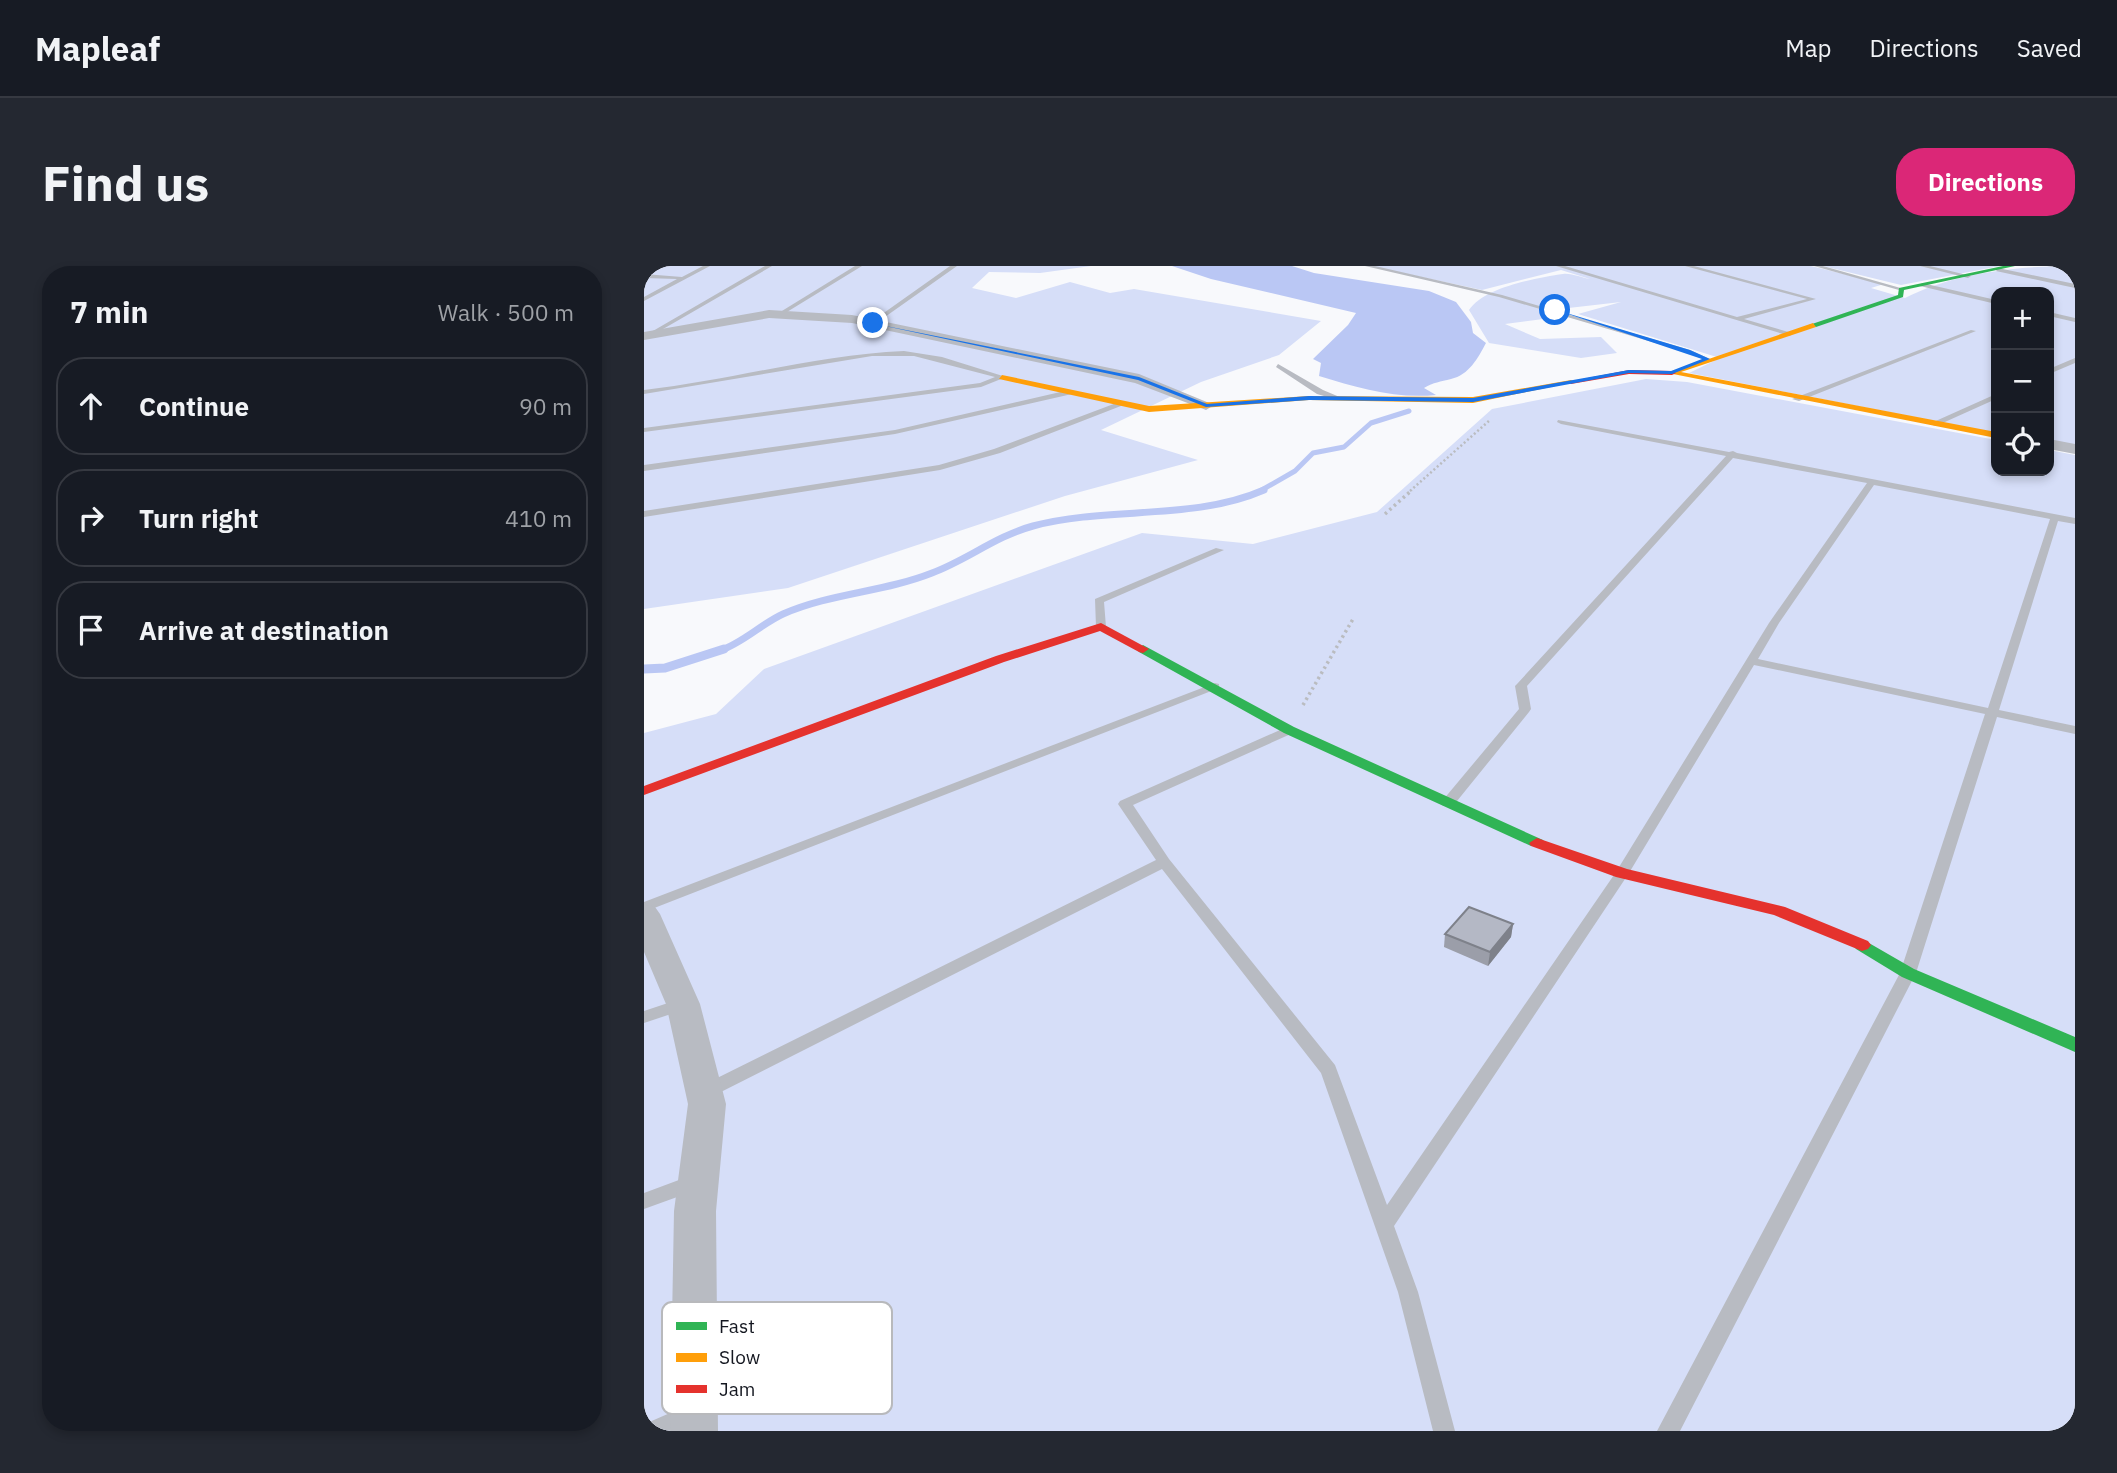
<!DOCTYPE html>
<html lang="en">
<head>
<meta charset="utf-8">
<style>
	:root { --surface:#171b24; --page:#242831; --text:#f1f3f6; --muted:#9ea1a6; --line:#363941; --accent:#db2777 }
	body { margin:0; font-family:"IBM Plex Sans",sans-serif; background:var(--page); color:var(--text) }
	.controls { position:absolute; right:21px; top:21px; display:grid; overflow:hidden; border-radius:14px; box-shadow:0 4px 10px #0003 }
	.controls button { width:63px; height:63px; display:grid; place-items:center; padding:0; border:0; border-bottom:2px solid var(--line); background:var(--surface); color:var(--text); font:35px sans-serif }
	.stop { position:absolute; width:21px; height:21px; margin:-16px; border:5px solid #1a73e8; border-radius:50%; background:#fff }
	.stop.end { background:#1a73e8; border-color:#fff; box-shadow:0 2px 7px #0008 }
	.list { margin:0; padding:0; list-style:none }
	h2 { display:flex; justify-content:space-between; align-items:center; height:91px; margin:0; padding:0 28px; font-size:30px }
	h2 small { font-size:23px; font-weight:400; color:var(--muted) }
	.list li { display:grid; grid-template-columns:46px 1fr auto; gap:21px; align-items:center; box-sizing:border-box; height:98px; margin:0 14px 14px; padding:0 14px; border:2px solid var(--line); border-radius:28px }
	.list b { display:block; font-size:26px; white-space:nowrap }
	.list em { font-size:23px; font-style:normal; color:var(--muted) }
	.icon { flex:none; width:38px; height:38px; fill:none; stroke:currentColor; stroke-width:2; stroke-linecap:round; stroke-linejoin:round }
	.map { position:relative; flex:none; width:1431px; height:1165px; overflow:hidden; border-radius:28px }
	header { display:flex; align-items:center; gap:42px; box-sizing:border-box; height:98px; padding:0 35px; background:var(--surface); border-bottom:2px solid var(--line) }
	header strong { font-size:33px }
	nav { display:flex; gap:38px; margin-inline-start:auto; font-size:24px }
	.intro { display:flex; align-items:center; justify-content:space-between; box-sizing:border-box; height:168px; padding:0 42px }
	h1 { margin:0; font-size:49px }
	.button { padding:18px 32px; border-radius:28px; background:var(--accent); color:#fff; font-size:24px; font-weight:700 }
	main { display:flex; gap:42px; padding:0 42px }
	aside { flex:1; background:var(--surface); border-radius:28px; box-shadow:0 4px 10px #0003 }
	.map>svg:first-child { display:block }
</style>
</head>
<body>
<header>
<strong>Mapleaf</strong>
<nav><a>Map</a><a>Directions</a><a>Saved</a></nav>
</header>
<div class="intro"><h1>Find us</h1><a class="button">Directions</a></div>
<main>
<aside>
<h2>7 min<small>Walk · 500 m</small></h2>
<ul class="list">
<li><svg class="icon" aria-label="ahead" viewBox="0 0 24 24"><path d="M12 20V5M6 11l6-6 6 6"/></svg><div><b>Continue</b></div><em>90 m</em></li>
<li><svg class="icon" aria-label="right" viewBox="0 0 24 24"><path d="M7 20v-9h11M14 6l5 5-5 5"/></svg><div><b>Turn right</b></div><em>410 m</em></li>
<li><svg class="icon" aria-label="arrive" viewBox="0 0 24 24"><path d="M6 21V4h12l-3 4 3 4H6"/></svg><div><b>Arrive at destination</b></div></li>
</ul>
</aside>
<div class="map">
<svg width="1431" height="1165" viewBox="0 0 1431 1165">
	<rect width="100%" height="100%" fill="#f8f9fc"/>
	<path fill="#d6def8" d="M0,0H447L396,7L345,6L328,22L372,32L426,16L466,27L490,23L677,55L635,89L557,116L457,164L554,194L421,230L144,322L0,343Z
		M726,0H1167L1240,18L1227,22L1261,32C1312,6 1375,0 1431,0V182L1405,177V26H1352V167L1045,107L1076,92L934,48L977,36L907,44V52L861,58L896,73L957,71L973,87L937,92L845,77L825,44C840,21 892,12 919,8C928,7 938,12 946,13L917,4L838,24Z
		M1179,0H1356L1257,19Z
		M1002,113L1043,116L1352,174V205H1405V184L1431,189V1165H0V467L72,448L120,403L498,267L609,278L733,246L848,143Z"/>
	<path fill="#bac7f4" d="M528,0H648L670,7L785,25L812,36L827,56L829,67L842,77C834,92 825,109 807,113C796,116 790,116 780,122L792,129C752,133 714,122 675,110L677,97L669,93L704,59L712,47L567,13Z"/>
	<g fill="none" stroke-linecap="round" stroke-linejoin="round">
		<path stroke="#bac7f4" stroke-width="5" d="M616,225L651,205L669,187L700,181L727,157L765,145"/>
		<path stroke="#bac7f4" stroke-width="7" d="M75,385C99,377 117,358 139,348C187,327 240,326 288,307C323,294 352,270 389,260C464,240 549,255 620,224"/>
		<path stroke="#bac7f4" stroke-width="9" d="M0,403L21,402L80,383"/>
		<path stroke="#babcc0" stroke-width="2.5" stroke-dasharray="2 2.5" stroke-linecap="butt" d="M766,225L846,154"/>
		<path stroke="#babcc0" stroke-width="3.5" stroke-dasharray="2.5 3.5" stroke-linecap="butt" d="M741,248L768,224
			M659,439L709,353"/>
		<path fill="#b8bbc2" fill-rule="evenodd" d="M59,0H66L0,35V31L33,13L0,12V8L38,11Z
			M121,0H128L7,70L2,69Z
			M211,0H218L138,49L133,48Z
			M306,0H313L231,58H227V56Z
			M721,0H731L858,29L1046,84L1066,93L1061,94L1042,86L855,31Z
			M912,0H921L1093,51L1163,33L1041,0H1050L1172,33L1100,53L1148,67L1146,70Z
			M1170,0H1179L1260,23L1255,24Z
			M1276,0H1286L1327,10L1324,12Z
			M1354,2L1431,18V22L1352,5Z
			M1278,17L1352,34V38L1276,20Z
			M1405,46L1431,52V56L1405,50Z
			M1327,64L1332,65L1155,135L1148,133Z
			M260,85L298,91L362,111L337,121L0,166V162L336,117L351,111L270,90H228L0,128V124C87,114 172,89 260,85Z
			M1431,92V97L1405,108V103Z
			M634,98L679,124L698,132L694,134L673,128L632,101Z
			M425,124H428V128L251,168L0,205V199L251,164Z
			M1352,128V133L1292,160L1285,158Z
			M475,136L482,138L356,187L296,204L0,251V245L295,199L350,183Z
			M914,154L1085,186L1089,185L1093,187L1431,252V258L1414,255L1355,444L1431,460V468L1353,451L1272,707L1036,1165H1013L1256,707L1341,448L1110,399L985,607L750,960L774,1026L811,1165H789L754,1026L677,807L518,603L67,831L61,833L55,831L52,826L55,821L512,594L474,538L476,535L645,460L651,464L649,467L489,539L525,593L691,799L743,939L972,606L1125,357L1223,217L1089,192L883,420L887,443L885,446L809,540H799L797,537L799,534L875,443L871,420L873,418L1082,190L917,158L913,156ZM1230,219L1406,253L1344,442L1114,393L1135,357Z
			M572,282L580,284L460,336L462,361L457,364L452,361L451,333Z
			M571,417L575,418V422L0,646V636Z
			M39,732L45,734L47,738L45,742L0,757V745Z
			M51,908L58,910L60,916L58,922L0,943V927Z
			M42,1140L50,1143L53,1151L50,1159L36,1165H0L3,1157Z"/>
		<path fill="#b8bbc2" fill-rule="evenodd" d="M125,44L208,49L495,108L570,139L562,144L491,117L208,57L125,52L0,74V66Z
			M1405,173L1431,178V188L1405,183Z
			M0,638L11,641L16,648L56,738L82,838L72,945L74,1165H26L30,945L44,838L22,738L0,686Z"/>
		<path fill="#30b455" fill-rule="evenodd" d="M1359,0H1371L1260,24L1259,31L1172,61L1165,59L1254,29L1255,22Z
			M499,379L650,461L899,574L901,577L899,580H887L640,467L495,386L493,383Z
			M1218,673L1270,703L1431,771V786L1258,711L1212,683L1209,679L1212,675Z"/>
		<path fill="#ff9f0a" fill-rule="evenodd" d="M1169,57L1172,61L1037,106L1352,166V172L1024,107Z
			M358,109L505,140L665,130L829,131L927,114L931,116L829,137L665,134L505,146L355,113Z"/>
		<path fill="#e5322d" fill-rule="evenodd" d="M985,104L1028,105L1032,107L1028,109L985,108L927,118L923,116Z
			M457,357L505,383L499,387L495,386L456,365L360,396L0,529V520L352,390Z
			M893,572L983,603L1141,641L1224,675L1227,679L1224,683L1218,685L1130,649L972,611L887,580L885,577Z"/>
	</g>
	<path fill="#9b9ea9" d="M869,658L867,671L844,700L800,681L801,668Z"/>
	<path fill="#7e818a" d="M869,658L867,671L844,700L846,686Z"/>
	<path fill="#b4b8c5" stroke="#7e818a" stroke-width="2" d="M825,641L869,658L846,686L801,668Z"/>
	<path fill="#1a73e8" d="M909,43L1046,84L1066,93L1028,108L985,107L829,136L665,134L562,141L494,114L227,57L495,111L563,138L665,130L829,132L985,104L1027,105L1058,93Z"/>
	<rect x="18" y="1036" width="230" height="112" rx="10" fill="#fff" stroke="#b8b9bc" stroke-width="2"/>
	<rect x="32" y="1056" width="31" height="8" fill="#30b455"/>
	<rect x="32" y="1087" width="31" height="9" fill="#ff9f0a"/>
	<rect x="32" y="1119" width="31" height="8" fill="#e5322d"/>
	<g font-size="19" fill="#141720">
		<text x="75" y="1067">Fast</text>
		<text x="75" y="1098">Slow</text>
		<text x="75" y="1130">Jam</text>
	</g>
</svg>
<div class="controls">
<button>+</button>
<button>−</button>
<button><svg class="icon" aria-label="locate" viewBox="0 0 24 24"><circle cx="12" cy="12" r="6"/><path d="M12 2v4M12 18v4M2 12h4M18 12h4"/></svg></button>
</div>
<div class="stop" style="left:911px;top:44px"></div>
<div class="stop end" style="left:229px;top:57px"></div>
</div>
</main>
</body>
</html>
